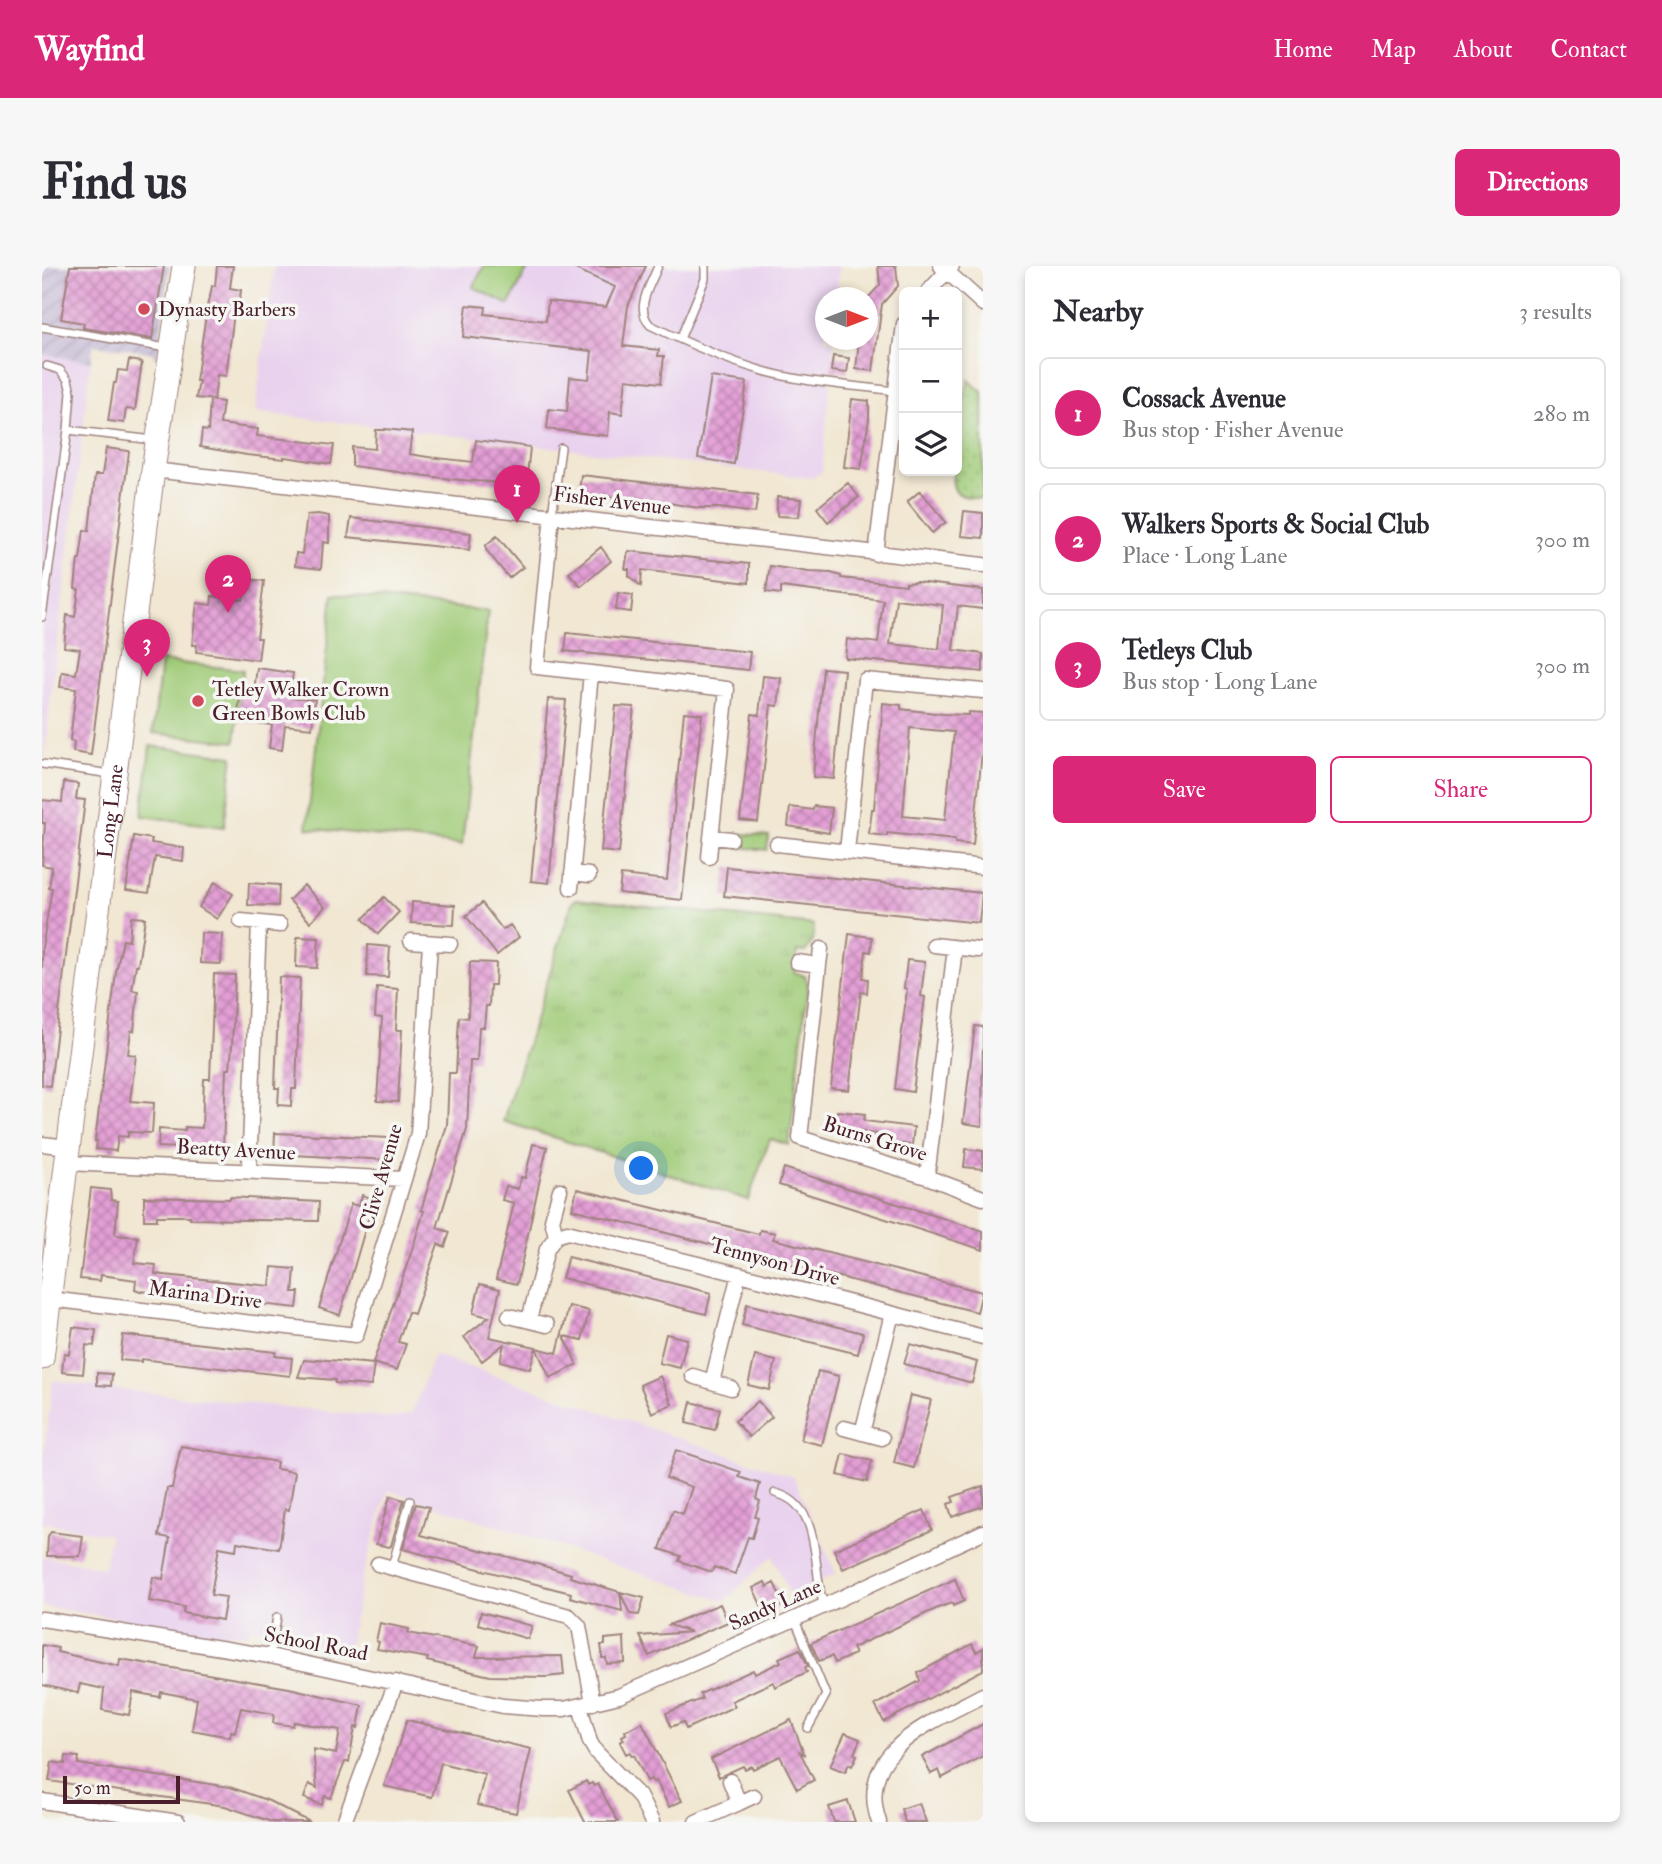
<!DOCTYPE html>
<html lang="en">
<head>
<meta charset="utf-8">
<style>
	:root { --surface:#fff; --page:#f7f7f7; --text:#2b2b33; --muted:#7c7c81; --line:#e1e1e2; --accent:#db2777 }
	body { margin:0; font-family:"IM FELL Double Pica",serif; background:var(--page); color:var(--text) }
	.controls { position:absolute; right:21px; top:21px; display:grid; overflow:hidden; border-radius:10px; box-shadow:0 4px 10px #0003 }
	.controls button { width:63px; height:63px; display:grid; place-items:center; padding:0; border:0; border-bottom:2px solid var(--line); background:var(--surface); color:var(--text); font:35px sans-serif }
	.compass { position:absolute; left:773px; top:21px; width:63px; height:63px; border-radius:50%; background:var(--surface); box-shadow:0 4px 10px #0003; rotate:90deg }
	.scale { position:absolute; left:21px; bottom:18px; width:117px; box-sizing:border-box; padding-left:7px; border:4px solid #4a1f2b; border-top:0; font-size:19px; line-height:24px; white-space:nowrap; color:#4a1f2b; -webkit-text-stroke:5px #f6f6f2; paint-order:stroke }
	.you { position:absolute; left:600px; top:903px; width:24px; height:24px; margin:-18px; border:5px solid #fff; border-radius:50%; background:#1a73e8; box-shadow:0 0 0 10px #1a73e833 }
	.badge { display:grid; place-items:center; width:46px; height:46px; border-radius:50%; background:var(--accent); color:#fff; font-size:23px; font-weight:700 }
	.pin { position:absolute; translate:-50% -58px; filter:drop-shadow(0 2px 4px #0008) }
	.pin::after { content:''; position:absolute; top:37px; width:24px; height:21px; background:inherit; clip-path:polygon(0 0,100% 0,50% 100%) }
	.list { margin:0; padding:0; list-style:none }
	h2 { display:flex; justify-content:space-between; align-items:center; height:91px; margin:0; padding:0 28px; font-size:30px }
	h2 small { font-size:23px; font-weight:400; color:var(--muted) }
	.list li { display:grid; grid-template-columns:46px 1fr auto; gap:21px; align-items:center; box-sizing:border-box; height:112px; margin:0 14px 14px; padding:0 14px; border:2px solid var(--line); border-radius:10px }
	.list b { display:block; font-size:26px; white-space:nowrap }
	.list p { margin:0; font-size:23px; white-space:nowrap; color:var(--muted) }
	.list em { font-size:23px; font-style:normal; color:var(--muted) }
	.actions { display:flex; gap:14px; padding:21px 28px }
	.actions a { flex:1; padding:16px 0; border:2px solid var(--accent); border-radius:10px; text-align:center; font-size:24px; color:var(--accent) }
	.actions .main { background:var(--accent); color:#fff }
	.icon { flex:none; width:38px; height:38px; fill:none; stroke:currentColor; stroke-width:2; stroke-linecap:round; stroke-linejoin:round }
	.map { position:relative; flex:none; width:941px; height:1556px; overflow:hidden; border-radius:10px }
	header { display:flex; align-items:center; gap:42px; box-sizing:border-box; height:98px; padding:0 35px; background:var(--accent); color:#fff }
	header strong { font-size:33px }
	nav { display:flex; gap:38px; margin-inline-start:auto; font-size:24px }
	.intro { display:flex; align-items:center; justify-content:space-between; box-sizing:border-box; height:168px; padding:0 42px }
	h1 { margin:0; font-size:49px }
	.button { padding:18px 32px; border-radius:10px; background:var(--accent); color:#fff; font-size:24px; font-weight:700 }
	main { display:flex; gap:42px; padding:0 42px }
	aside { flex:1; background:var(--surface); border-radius:10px; box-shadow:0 4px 10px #0003 }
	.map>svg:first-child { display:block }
</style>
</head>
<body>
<header>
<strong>Wayfind</strong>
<nav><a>Home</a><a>Map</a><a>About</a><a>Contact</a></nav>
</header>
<div class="intro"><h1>Find us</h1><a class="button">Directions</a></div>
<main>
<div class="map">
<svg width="941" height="1556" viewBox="0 0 941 1556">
	<defs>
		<pattern id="industrial-furrows" width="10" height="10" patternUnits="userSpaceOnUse" patternTransform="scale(1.75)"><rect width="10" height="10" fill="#c9bfd7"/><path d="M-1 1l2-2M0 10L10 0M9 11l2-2" fill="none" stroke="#aea4b9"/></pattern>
		<pattern id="grass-tufts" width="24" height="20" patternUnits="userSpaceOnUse" patternTransform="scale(1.75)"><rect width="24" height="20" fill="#a1cc79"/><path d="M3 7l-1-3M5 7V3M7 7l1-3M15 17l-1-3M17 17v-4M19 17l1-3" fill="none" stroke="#8caf69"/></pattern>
		<pattern id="park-dots" width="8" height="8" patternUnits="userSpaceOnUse" patternTransform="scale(1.75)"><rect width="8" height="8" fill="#a1cc79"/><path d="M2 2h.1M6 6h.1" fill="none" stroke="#8caf69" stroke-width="1.8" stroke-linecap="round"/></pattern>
		<pattern id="building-cross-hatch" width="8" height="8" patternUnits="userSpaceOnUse" patternTransform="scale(1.75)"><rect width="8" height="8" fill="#e39fd5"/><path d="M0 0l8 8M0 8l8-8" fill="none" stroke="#ba81ad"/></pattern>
	</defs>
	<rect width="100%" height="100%" fill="#f6f6f2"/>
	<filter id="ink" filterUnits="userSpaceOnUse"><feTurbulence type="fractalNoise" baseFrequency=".0143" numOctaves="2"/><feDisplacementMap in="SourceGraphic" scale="14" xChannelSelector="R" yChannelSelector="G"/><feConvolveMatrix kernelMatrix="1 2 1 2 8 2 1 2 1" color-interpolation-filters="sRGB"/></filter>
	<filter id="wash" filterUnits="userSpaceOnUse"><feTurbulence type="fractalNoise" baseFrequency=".00686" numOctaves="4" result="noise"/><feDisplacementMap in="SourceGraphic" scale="28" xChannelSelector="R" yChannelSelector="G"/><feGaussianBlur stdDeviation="1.57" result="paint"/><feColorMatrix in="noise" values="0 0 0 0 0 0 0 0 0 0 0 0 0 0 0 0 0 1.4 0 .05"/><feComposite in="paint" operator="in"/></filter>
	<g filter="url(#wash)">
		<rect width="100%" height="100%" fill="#f1e7d2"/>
		<path fill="#e9d2ee" d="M232,0H797L795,31L783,32V74H792L780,206L770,212L213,146Z
			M0,88L49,96L0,507Z
			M392,1089L752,1211L794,1308L748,1328L730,1290L683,1335L346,1224L320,1312L305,1390L208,1360V1367L183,1368L182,1370L0,1340V1290L62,1302L68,1269L0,1256V1205L11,1114L70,1123L350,1152L370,1147Z"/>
		<path fill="url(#industrial-furrows)" d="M0,0H127L115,94L109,86L51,79L49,96L0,88Z"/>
		<path fill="url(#grass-tufts)" stroke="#767652" stroke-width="2" d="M698,568L727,570L725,584L696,581Z
			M534,633L772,659L771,675L763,686L755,685L752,706L763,710L766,719L747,879L728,873L706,934L461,855L530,637Z"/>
		<path fill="url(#park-dots)" stroke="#767652" stroke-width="2" d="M927,114L941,127V233C918,230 908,231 911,205H915C915,174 918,144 927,114Z"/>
		<path fill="#a1cc79" stroke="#767652" stroke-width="2" d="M442,0H487L467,39L431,21Z
			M291,328L446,345L420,579L265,562Z
			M119,395L201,404L193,476L111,467Z
			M108,480L191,490L182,561L100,550Z"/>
		<g id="blocks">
			<path fill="url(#building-cross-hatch)" fill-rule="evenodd" d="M28,0H122L110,73L41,62L42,57L19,53Z
				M175,0H191L188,22L199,24L197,40L193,39L184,110L175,109L172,134L154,132L157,115H154L166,35L167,36L170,20H173Z
				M527,0H604L586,40L581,80L617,84L616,90H622L619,117L584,113L580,148L568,146L566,170L505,163L507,143L525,145L528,111L547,113L550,85L421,71L425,39L444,41L443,48L504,55L506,35L564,41L573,21Z
				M836,0H854L856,20L840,38L831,105L814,103L817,74H825V33L838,19Z
				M791,90L807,92L805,107L789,105Z
				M87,94L100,96L93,144L84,143L82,157L66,155L72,117H74L76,104L85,105Z
				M669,111L705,116L692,198L656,192Z
				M810,133L827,135V153L819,203L802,201Z
				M168,134L181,136L178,158L216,163L215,170L292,179L289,198L250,192L242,191V193L205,189L158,181L160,164L166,165Z
				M343,163L370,166L367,188L386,191L431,196L434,174L488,181L484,219L407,213L310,200V181L333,183L334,164H343Z
				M64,182L87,185L49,489L31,486L32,476L28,475L34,423L18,421L20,406L34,408L38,383L22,381L25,349L33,351L37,324L33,323L36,293H38L42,264L47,265L53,209H60Z
				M539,209L626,219L716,229L713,247L677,242H657L602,233L545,229L537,227Z
				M806,217L817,231L786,256L775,242Z
				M878,225L904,256L890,267L865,236Z
				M735,231L759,233L757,251L735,250Z
				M922,245L941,247V272L919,270Z
				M276,248L287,250V277L281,276L279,303L253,300L254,287L260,288L265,249Z
				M309,252L429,267L427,284L306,271Z
				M455,270L481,301L467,312L444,284V279Z
				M559,281L569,295L539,320L527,307Z
				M586,285L707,298V317L600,304L599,320L587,310V303H583Z
				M728,300L767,306L789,307L799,310V312L864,319V317L875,316L941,324V343L916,340L911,384L941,388V406L803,392L805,373L836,377L841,334L739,321V328L724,326ZM854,333L901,339L897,383L848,378Z
				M204,313L222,315L215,372H219L216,394L154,386L155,379H150L155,337L169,339L170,330L201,334Z
				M576,327L591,329L589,346L574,344Z
				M525,367L708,386L706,404L523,385Z
				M215,402L251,407L248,431L273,433L270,462L243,459L240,484L227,482L230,459L195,455L199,423L212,425Z
				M781,402L802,404L792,513L771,511Z
				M721,410L739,412L736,440L729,439L716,556L698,554L710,448L717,449Z
				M506,433L524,434L507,617L489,615Z
				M841,437L859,439V443L902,448L926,449V446L941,447V475L931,579L913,577V574L845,567V570L827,568L830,543H832ZM868,462L912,466L903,554L861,550Z
				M574,440L592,441L577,587L559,585Z
				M642,446L660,448L640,634L577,627L579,609L625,614Z
				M22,516L36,518L34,533L43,534L8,820L0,819V682L10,622H7L10,601L0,599L3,557H0V534L20,536Z
				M772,540L790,542L787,567L746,560L748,541L771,544Z
				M92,570L110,573L109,577L142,582L141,595L113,591L107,627L84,624Z
				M685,601L940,627L937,657L682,630Z
				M173,616L191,628L175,653L157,641Z
				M207,617L237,619L236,640L206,639Z
				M262,619L283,641L268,656L247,634Z
				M342,631L357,646L336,668L321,653Z
				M370,636L413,639L412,659L369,657Z
				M440,637L461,664L468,659L477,671L455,689L424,650Z
				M89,651L103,652L96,699H94L90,724L96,725L92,765H89L86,788L94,789L88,835L112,837L110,867L86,866V871L76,870L74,885L54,883L55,875H53L74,706L81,674L87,675Z
				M159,667L180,668L179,698L158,697Z
				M807,668L830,671L829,686L824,685L821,712L826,713L825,727L819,726L807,824L789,822Z
				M255,671L277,672L275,702L254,701Z
				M326,679L348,681L346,711L325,710Z
				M865,694L883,696L879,730L883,731L871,826L853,823L865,723L862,722Z
				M428,696L454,697L453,719H448L447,740H444L442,761H437L435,795H428L425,863L395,962L408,966L403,981L396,978L372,1048L366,1046L356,1076L364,1078L355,1104L331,1097L370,984L382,945L379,944L405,859L407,807H414L417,751L426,752Z
				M172,708L193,709L190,780L188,803H184L181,884L116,881L117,863L143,865V861L160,862L162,813H168Z
				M237,711L258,712L254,823H250L249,840L236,839L237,822H233Z
				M335,721L356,723L354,764H360L356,836L335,835L340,752L333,751Z
				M933,760L941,761L940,860L921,857Z
				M795,845L823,848L822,855L872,861L870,879L834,875L835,868L793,863Z
				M233,867L348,872L347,894L232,888Z
				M491,878L505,881L475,1018L454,1013L472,937L460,934L464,920L476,923L479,911L483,912Z
				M924,883L941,885V903L922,901Z
				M742,902L941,965V984L737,919Z
				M49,922L68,924L69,934L76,935L73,969L96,971L92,997L114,999L113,1008L228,1020L230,1001L253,1003L251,1026H257L255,1042L98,1025L93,1023L94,1014L59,1009L58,1015L38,1013Z
				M535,923L717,968L718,964L733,967L731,973L940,1026L935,1046L530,943Z
				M320,929L332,933L298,1049L277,1042L309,938L317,940Z
				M102,931L188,933V931L277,936L276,955L148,953V950H115V954H102Z
				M526,991L669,1027L664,1048L520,1012Z
				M438,1018L458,1023L447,1071L494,1081L488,1103L458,1095L462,1078L440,1095L422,1071L447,1051L431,1047Z
				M705,1038L821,1067L816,1088L700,1059Z
				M527,1040L547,1045L540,1074L522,1070L535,1099L508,1112L494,1082L515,1087Z
				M31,1061L54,1064L52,1080L44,1079L41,1108L20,1106L22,1087L27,1088Z
				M624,1068L645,1073L638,1102L617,1097Z
				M81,1069L234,1086L233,1090L250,1092L248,1110L99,1093V1096L78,1094Z
				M868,1078L935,1096L930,1117L862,1098Z
				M713,1090L734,1095L727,1124L706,1119Z
				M274,1093L332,1098L329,1120L293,1117V1114L256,1111L262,1094L274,1095Z
				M776,1105L797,1110L780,1179L759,1174Z
				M55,1107L70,1108L69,1120L55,1119Z
				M618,1110L630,1138L610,1147L598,1119Z
				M868,1129L889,1134L872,1202L852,1197Z
				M716,1135L730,1151L707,1171L693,1155Z
				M649,1136L678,1143L673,1164L644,1157Z
				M139,1180L235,1196L234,1203L253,1206L247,1244L243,1243L237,1283L195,1276L194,1284L177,1281L169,1329L184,1331L180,1354L141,1347L142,1341L107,1335L111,1311L121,1313L128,1272L117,1270L125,1222H130Z
				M634,1184L699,1206L697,1211L718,1218L714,1233L718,1235L713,1251L716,1252L710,1272L706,1271L693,1308L672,1301L670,1306L637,1295L639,1290L618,1283L631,1244L641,1248L650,1221L624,1212Z
				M801,1188L830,1195L825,1216L796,1209Z
				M941,1220V1240L910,1251L906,1238L912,1236L910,1231Z
				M348,1230L362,1234L349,1280L347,1281L334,1278Z
				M374,1238L387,1241L379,1269L495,1298L529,1308L528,1311L578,1326L580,1345L528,1331L529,1327L513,1323L361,1283Z
				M882,1244L890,1264L801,1303L792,1284Z
				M9,1266L41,1270L38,1290H5L6,1270Z
				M913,1313L922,1335L911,1340L910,1337L898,1341L810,1382L813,1388L793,1397L790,1390L777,1395L769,1377Z
				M723,1316L725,1321L732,1317L742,1338L728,1344L727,1341L721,1343L711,1322Z
				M578,1326L602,1332L597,1349L588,1348Z
				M678,1338L686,1356L607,1390L598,1370L649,1366L627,1359Z
				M439,1346L490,1360L486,1373L436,1358Z
				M338,1357L367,1363L366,1367L437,1380L434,1391L520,1390L522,1409L504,1411L448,1410L385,1395L386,1392L335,1383L337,1376L334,1375Z
				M582,1371L583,1397L565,1398L564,1392H560V1386L559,1379H563V1373Z
				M930,1378L934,1386L941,1382V1404L842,1456L833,1439L878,1415L876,1407Z
				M0,1379L16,1382L15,1386L77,1400L78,1393L247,1422L320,1439L316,1462L313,1461L307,1496H303L289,1532L283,1530L280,1539L262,1532L267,1518L275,1522L271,1483L294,1488L298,1464L252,1456L251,1460L231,1457L232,1448L199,1442L193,1466L189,1465L188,1471L150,1464L155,1433L119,1426L118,1431L91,1426L87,1449L60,1444L62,1423L38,1418L36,1427L0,1419Z
				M758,1383L766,1400L763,1401L765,1406L733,1421L731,1416L690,1435L693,1440L644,1463L641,1456L629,1461L624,1447L660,1433L658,1428L711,1404L713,1408L739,1396L737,1392Z
				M365,1454L489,1483L474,1547L435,1539L443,1508L399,1497L390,1531L342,1520Z
				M749,1454L762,1488L758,1486L772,1514L755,1523L738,1490L711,1503L709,1500L703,1503L701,1500L677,1511L669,1493Z
				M600,1456L640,1535L627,1541L614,1515L611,1516L609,1513L605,1515L592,1489L590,1490L588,1486L584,1488L578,1476L582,1474L580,1470L584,1468L583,1465Z
				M941,1458V1490L900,1512L897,1504L889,1508L880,1491Z
				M803,1467L818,1473L812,1488L815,1489L810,1500L807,1498L803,1506L788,1500Z
				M24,1490L37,1491L36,1498L188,1521L227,1535L268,1556H230L183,1540L7,1515L10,1496L23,1498Z
				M544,1515L546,1519L550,1517L552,1520L556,1518L576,1556H543L527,1524Z
				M806,1535L813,1556H792L787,1541Z
				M877,1537L884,1556H863L859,1543Z"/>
		</g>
	</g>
	<g filter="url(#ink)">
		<use href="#blocks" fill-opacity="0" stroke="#9e837e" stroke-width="2"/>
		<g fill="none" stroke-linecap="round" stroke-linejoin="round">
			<g stroke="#9e837e" stroke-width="10">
				<path id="service" d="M616,0C609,19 592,41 608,59C643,76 680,93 718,104C761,117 809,119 853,125
					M0,61L125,82
					M638,73L663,13V0
					M26,164L112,174
					M510,249L519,182
					M0,351L26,164L29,126L26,114L18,104L5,100
					M0,498L69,508
					M733,1227C782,1239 769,1303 782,1340
					M350,1301L368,1235
					M753,1354L784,1429L766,1462
					M228,1390L235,1351"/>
			</g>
			<g stroke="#9e837e" stroke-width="17">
				<path id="minor" d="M899,0L941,38
					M886,26L910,0
					M111,204L941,299
					M510,249L495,401L549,407L529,622
					M834,288L862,58
					M549,407L685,423L667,591
					M670,571L689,573
					M735,578L941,601
					M805,585L823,414L941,425
					M530,607L547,609
					M199,655L238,659
					M369,675L408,678
					M892,679L936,684
					M755,696L777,699L758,872L885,911L941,932
					M777,699L779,683
					M0,878L27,881
					M25,897L362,913
					M207,905L217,657
					M885,911L913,682
					M514,970L510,954L518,924
					M7,1033L314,1069L376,868L388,677
					M467,1050L505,1059
					M487,1054L505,983L514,970L525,966L697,1008L941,1071
					M651,1110L689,1122
					M670,1116L697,1008
					M802,1162L840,1172
					M820,1167L850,1048
					M336,1298L527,1350L537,1360L551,1437
					M0,1353L228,1390L461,1440L501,1443H522L577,1430L782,1340L941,1266
					M538,1440L548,1476L554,1486L597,1530L610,1556
					M688,1515L697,1537L712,1530
					M0,1535L136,1556
					M302,1556L354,1416
					M654,1556L697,1537
					M837,1556C812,1484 891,1456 941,1429"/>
			</g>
			<g stroke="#9e837e" stroke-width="25">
				<g id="primary">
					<path id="s1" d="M0,1092L111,204L142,0"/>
				</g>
			</g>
			<use href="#service" stroke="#fff" stroke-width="7"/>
			<use href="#minor" stroke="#fff" stroke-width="14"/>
			<use href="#primary" stroke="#fff" stroke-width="23"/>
		</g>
	</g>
	<g fill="#d1495b" stroke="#f6f6f2" stroke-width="2.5">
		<circle cx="102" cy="43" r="7"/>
		<circle cx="156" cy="435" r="7"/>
	</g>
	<g text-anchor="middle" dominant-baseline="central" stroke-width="7" stroke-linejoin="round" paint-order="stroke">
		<g font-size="21" fill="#4a1f2b" stroke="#f6f6f2" text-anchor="start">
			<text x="116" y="43">Dynasty Barbers</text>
			<text x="170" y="423">Tetley Walker Crown<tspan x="170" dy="24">Green Bowls Club</tspan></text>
		</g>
		<g font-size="21" fill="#4a1f2b" stroke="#f6f6f2">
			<text transform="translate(570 235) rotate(7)">Fisher Avenue</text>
			<text stroke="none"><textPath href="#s1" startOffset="551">Long Lane</textPath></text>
			<text transform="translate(833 873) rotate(17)">Burns Grove</text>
			<text transform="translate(194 884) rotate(3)">Beatty Avenue</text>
			<text transform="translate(339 911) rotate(-74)">Clive Avenue</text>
			<text transform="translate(733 996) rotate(15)">Tennyson Drive</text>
			<text transform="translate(163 1029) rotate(7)">Marina Drive</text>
			<text transform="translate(733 1339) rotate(-24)">Sandy Lane</text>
			<text transform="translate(274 1378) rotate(11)">School Road</text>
		</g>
	</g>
</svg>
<div class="controls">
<button>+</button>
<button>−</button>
<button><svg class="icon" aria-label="layers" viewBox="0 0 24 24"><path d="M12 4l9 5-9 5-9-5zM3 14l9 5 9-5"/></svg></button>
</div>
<svg class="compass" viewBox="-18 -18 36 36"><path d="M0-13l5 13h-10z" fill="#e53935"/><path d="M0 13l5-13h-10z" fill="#7c7c81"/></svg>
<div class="scale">50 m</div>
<div class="you"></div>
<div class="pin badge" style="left:475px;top:257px">1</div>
<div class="pin badge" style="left:186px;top:347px">2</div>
<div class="pin badge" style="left:105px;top:411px">3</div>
</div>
<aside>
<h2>Nearby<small>3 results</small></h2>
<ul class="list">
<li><span class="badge">1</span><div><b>Cossack Avenue</b><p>Bus stop · Fisher Avenue</p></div><em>280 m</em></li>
<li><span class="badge">2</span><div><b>Walkers Sports &amp; Social Club</b><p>Place · Long Lane</p></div><em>300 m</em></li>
<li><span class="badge">3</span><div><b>Tetleys Club</b><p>Bus stop · Long Lane</p></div><em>300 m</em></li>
</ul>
<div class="actions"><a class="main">Save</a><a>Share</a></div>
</aside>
</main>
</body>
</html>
